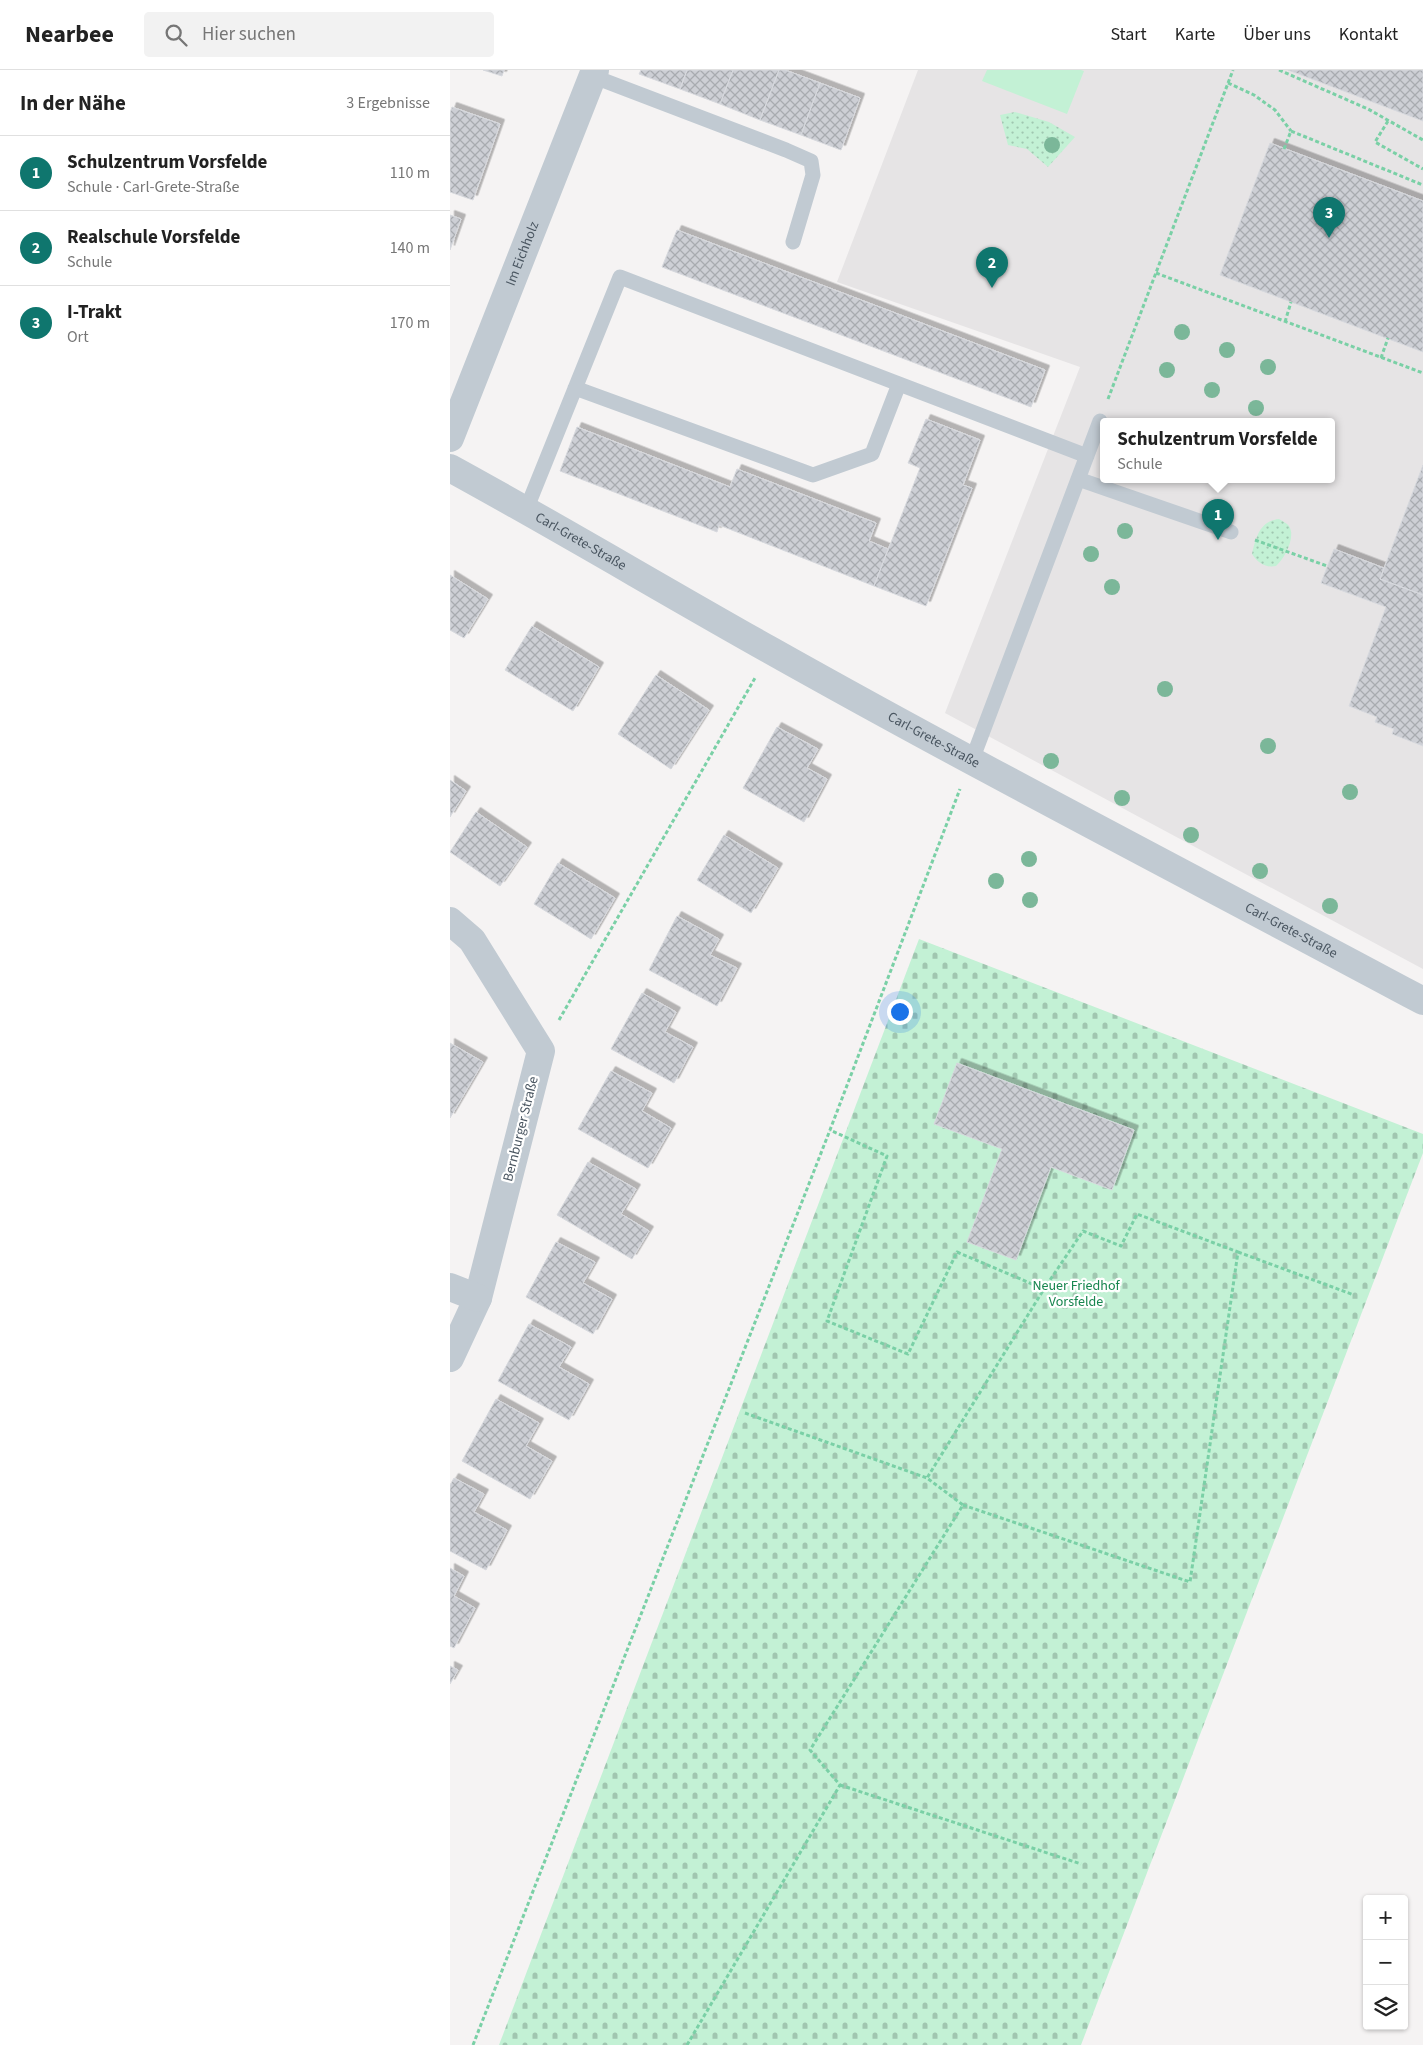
<!DOCTYPE html>
<html lang="de">
<head>
<meta charset="utf-8">
<style>
	:root { --surface:#fff; --page:#f2f2f2; --text:#222; --muted:#767676; --line:#e0e0e0; --accent:#0f766e }
	body { margin:0; font-family:"Source Sans 3",sans-serif; background:var(--page); color:var(--text) }
	.controls { position:absolute; right:15px; bottom:15px; display:grid; overflow:hidden; border-radius:5px; box-shadow:0 1px 4px #0004 }
	.controls button { width:45px; height:45px; display:grid; place-items:center; padding:0; border:0; border-bottom:1px solid var(--line); background:var(--surface); color:var(--text); font:25px sans-serif }
	.you { position:absolute; left:449px; top:941px; width:18px; height:18px; margin:-12px; border:4px solid #fff; border-radius:50%; background:#1a73e8; box-shadow:0 0 0 8px #1a73e833 }
	.badge { display:grid; place-items:center; width:32px; height:32px; border-radius:50%; background:var(--accent); color:#fff; font-size:16px; font-weight:700 }
	.pin { position:absolute; translate:-50% -41px; filter:drop-shadow(0 1px 2px #0008) }
	.pin::after { content:''; position:absolute; top:26px; width:18px; height:15px; background:inherit; clip-path:polygon(0 0,100% 0,50% 100%) }
	.popup { position:absolute; left:650px; top:348px; width:235px; height:65px; box-sizing:border-box; display:grid; place-content:center; border-radius:5px; background:var(--surface); filter:drop-shadow(0 1px 4px #0005); font-size:16px; white-space:nowrap; color:var(--muted) }
	.popup b { font-size:19px; color:var(--text) }
	.popup::after { content:''; position:absolute; left:50%; top:100%; margin-left:-10px; border:10px solid transparent; border-top-color:var(--surface) }
	.list { margin:0; padding:0; list-style:none }
	h2 { display:flex; justify-content:space-between; align-items:center; height:65px; margin:0; padding:0 20px; font-size:21px }
	h2 small { font-size:16px; font-weight:400; color:var(--muted) }
	.list li { display:grid; grid-template-columns:32px 1fr auto; gap:15px; align-items:center; box-sizing:border-box; height:75px; padding:0 20px; border-top:1px solid var(--line) }
	.list b { display:block; font-size:19px; white-space:nowrap }
	.list p { margin:0; font-size:16px; white-space:nowrap; color:var(--muted) }
	.list em { font-size:16px; font-style:normal; color:var(--muted) }
	.icon { flex:none; width:28px; height:28px; fill:none; stroke:currentColor; stroke-width:2; stroke-linecap:round; stroke-linejoin:round }
	.map { position:relative; flex:none; width:973px; height:1975px; overflow:hidden }
	header { display:flex; align-items:center; gap:30px; box-sizing:border-box; height:70px; padding:0 25px; background:var(--surface); border-bottom:1px solid var(--line) }
	header strong { font-size:24px }
	nav { display:flex; gap:28px; margin-inline-start:auto; font-size:18px }
	.search { width:350px; height:45px; background:var(--page); display:flex; align-items:center; gap:12px; box-sizing:border-box; padding:0 18px; border-radius:5px; color:var(--muted); font-size:19px }
	main { display:flex }
	aside { flex:1; background:var(--surface) }
	.map>svg:first-child { display:block }
</style>
</head>
<body>
<header>
<strong>Nearbee</strong>
<div class="search"><svg class="icon" aria-label="search" viewBox="0 0 24 24"><circle cx="10" cy="10" r="6"/><path d="M15 15l6 6"/></svg>Hier suchen</div>
<nav><a>Start</a><a>Karte</a><a>Über uns</a><a>Kontakt</a></nav>
</header>
<main>
<aside>
<h2>In der Nähe<small>3 Ergebnisse</small></h2>
<ul class="list">
<li><span class="badge">1</span><div><b>Schulzentrum Vorsfelde</b><p>Schule · Carl-Grete-Straße</p></div><em>110 m</em></li>
<li><span class="badge">2</span><div><b>Realschule Vorsfelde</b><p>Schule</p></div><em>140 m</em></li>
<li><span class="badge">3</span><div><b>I-Trakt</b><p>Ort</p></div><em>170 m</em></li>
</ul>
</aside>
<div class="map">
<svg width="973" height="1975" viewBox="0 0 973 1975">
	<defs>
		<pattern id="grass-dots" width="8" height="8" patternUnits="userSpaceOnUse" patternTransform="scale(1.25)"><rect width="8" height="8" fill="#c3f1d5"/><path d="M2 2h.1M6 6h.1" fill="none" stroke="#a0c6b0" stroke-width="1.8" stroke-linecap="round"/></pattern>
		<pattern id="cemetery-stones" width="16" height="16" patternUnits="userSpaceOnUse" patternTransform="scale(1.25)"><rect width="16" height="16" fill="#c3f1d5"/><path d="M2 7V4a2 2 0 0 1 4 0v3zM10 15v-3a2 2 0 0 1 4 0v3z" fill="#a0c6b0"/></pattern>
		<pattern id="building-cross-hatch" width="8" height="8" patternUnits="userSpaceOnUse" patternTransform="scale(1.25)"><rect width="8" height="8" fill="#cdcfd5"/><path d="M0 0l8 8M0 8l8-8" fill="none" stroke="#a8abb0"/></pattern>
		<filter id="shadow"><feDropShadow dx="4.5" dy="-4.5" stdDeviation="0" flood-color="#0004"/></filter>
	</defs>
	<rect width="100%" height="100%" fill="#f5f3f3"/>
	<path fill="#e6e4e5" fill-rule="evenodd" d="M468,0H973V899L495,643L630,297L387,212ZM654,351H882V409H654Z"/>
	<path fill="url(#grass-dots)" d="M565,42L599,52L625,67L598,97L577,79L558,75L550,45Z
		M829,449C832,451 837,453 839,456C846,467 835,488 826,496C815,498 808,493 802,484C806,467 810,451 829,449Z"/>
	<path fill="url(#cemetery-stones)" d="M469,869L973,1064V1083L631,1975H49Z"/>
	<path fill="#c3f1d5" d="M537,0H631L634,1L617,44L532,11Z"/>
	<path fill="url(#building-cross-hatch)" stroke="#d7d9de" filter="url(#shadow)" d="M33,0H54L52,6Z
		M191,0H237L230,19L189,4Z
		M237,0H283L270,34L230,19Z
		M283,0H329L310,50L270,34Z
		M329,0H335L370,13L351,65L310,50Z
		M838,0H973V51Z
		M370,13L410,28L391,80L351,65Z
		M2,37L50,54L23,130L0,122V43Z
		M820,73L973,131V282L770,205Z
		M0,145L11,149L0,180Z
		M227,160L595,300L581,337L212,197Z
		M476,349L530,370L513,415L522,418L476,536L424,516L470,398L458,393Z
		M127,357L280,417L287,399L426,453L419,471L438,479L424,516L269,455L267,462L110,401Z
		M973,395V525L930,509Z
		M884,479L934,498L930,509L973,525V676L942,664L944,659L925,652L927,647L899,636L936,537L871,513Z
		M0,505L38,529L14,568L0,560Z
		M82,556L149,597L123,641L55,600Z
		M206,605L259,640L221,699L168,664Z
		M327,657L368,679L357,698L377,709L354,752L293,718Z
		M0,710L16,721L0,747Z
		M26,742L77,777L50,816L0,782Z
		M274,765L328,798L301,843L247,810Z
		M108,793L165,828L141,869L84,834Z
		M227,846L269,869L260,885L287,898L267,936L199,900Z
		M192,923L226,942L215,962L243,977L224,1013L161,979Z
		M0,973L33,992L0,1048Z
		M507,993L684,1060L662,1120L601,1097L566,1190L517,1172L552,1079L484,1054Z
		M161,1001L202,1023L192,1041L221,1058L198,1098L128,1059Z
		M138,1092L186,1119L171,1144L199,1161L182,1189L107,1145Z
		M106,1172L145,1192L133,1213L162,1229L143,1264L76,1227Z
		M79,1254L121,1277L109,1297L139,1314L119,1350L48,1311Z
		M46,1329L89,1353L76,1376L102,1391L80,1429L12,1391Z
		M4,1408L34,1424L24,1442L57,1460L36,1500L0,1481V1415Z
		M0,1498L14,1506L4,1526L25,1538L4,1578L0,1576Z
		M0,1596L8,1600L0,1614Z"/>
	<g fill="none" stroke-linecap="round" stroke-linejoin="round">
		<path stroke="#7ad0a6" stroke-width="3" stroke-dasharray="4 2.5" stroke-linecap="butt" d="M829,0L918,39L973,70
			M778,13L804,25L825,40L841,61
			M938,51L925,72L973,99
			M834,79L841,61L973,115
			M706,203L973,303
			M835,252L841,232
			M931,288L938,268
			M658,329L783,0
			M805,470L877,496
			M109,950L305,608
			M788,1182L904,1225
			M295,1343L477,1408
			M513,1435L740,1512L788,1182L687,1144L671,1176L633,1161L594,1219
			M390,1715L631,1794
			M23,1975L380,1060L510,719
			M237,1975L390,1715L360,1680L513,1435L477,1408L594,1219L507,1182L458,1284L377,1251L437,1086L380,1060"/>
		<path stroke="#c1cad2" stroke-width="15" d="M142,6L336,80L361,91L363,105L343,172
			M125,318L363,405L422,384L449,314
			M628,409L781,462
			M76,440L170,207L637,386
			M522,690L650,351"/>
		<g stroke="#c1cad2" stroke-width="28">
			<path id="s1" d="M0,368L145,0"/>
			<path id="s2" d="M0,398C108,457 213,520 320,580C535,701 755,814 973,931"/>
			<path d="M0,851L22,870L91,981L28,1228L0,1288"/>
			<path d="M0,1217L28,1228"/>
		</g>
	</g>
	<g fill="#7bb799">
		<circle cx="602" cy="75" r="8"/>
		<circle cx="732" cy="262" r="8"/>
		<circle cx="777" cy="280" r="8"/>
		<circle cx="818" cy="297" r="8"/>
		<circle cx="717" cy="300" r="8"/>
		<circle cx="762" cy="320" r="8"/>
		<circle cx="806" cy="338" r="8"/>
		<circle cx="675" cy="461" r="8"/>
		<circle cx="641" cy="484" r="8"/>
		<circle cx="662" cy="517" r="8"/>
		<circle cx="715" cy="619" r="8"/>
		<circle cx="818" cy="676" r="8"/>
		<circle cx="601" cy="691" r="8"/>
		<circle cx="900" cy="722" r="8"/>
		<circle cx="672" cy="728" r="8"/>
		<circle cx="741" cy="765" r="8"/>
		<circle cx="579" cy="789" r="8"/>
		<circle cx="810" cy="801" r="8"/>
		<circle cx="546" cy="811" r="8"/>
		<circle cx="580" cy="830" r="8"/>
		<circle cx="880" cy="836" r="8"/>
	</g>
	<g text-anchor="middle" dominant-baseline="central" stroke-width="4.5" stroke-linejoin="round" paint-order="stroke">
		<g font-size="14" fill="#4a5661" stroke="#fff">
			<text stroke="none"><textPath href="#s1" startOffset="198">Im Eichholz</textPath></text>
			<text stroke="none"><textPath href="#s2" startOffset="150">Carl-Grete-Straße</textPath></text>
			<text stroke="none"><textPath href="#s2" startOffset="555">Carl-Grete-Straße</textPath></text>
			<text stroke="none"><textPath href="#s2" startOffset="960">Carl-Grete-Straße</textPath></text>
			<text transform="translate(71 1059) rotate(-76)">Bernburger Straße</text>
		</g>
		<g font-size="14" fill="#17864f" stroke="#fff">
			<text x="626" y="1216">Neuer Friedhof<tspan x="626" dy="16">Vorsfelde</tspan></text>
		</g>
	</g>
</svg>
<div class="controls">
<button>+</button>
<button>−</button>
<button><svg class="icon" aria-label="layers" viewBox="0 0 24 24"><path d="M12 4l9 5-9 5-9-5zM3 14l9 5 9-5"/></svg></button>
</div>
<div class="you"></div>
<div class="pin badge" style="left:768px;top:470px">1</div>
<div class="popup"><b>Schulzentrum Vorsfelde</b>Schule</div>
<div class="pin badge" style="left:542px;top:218px">2</div>
<div class="pin badge" style="left:879px;top:168px">3</div>
</div>
</main>
</body>
</html>
